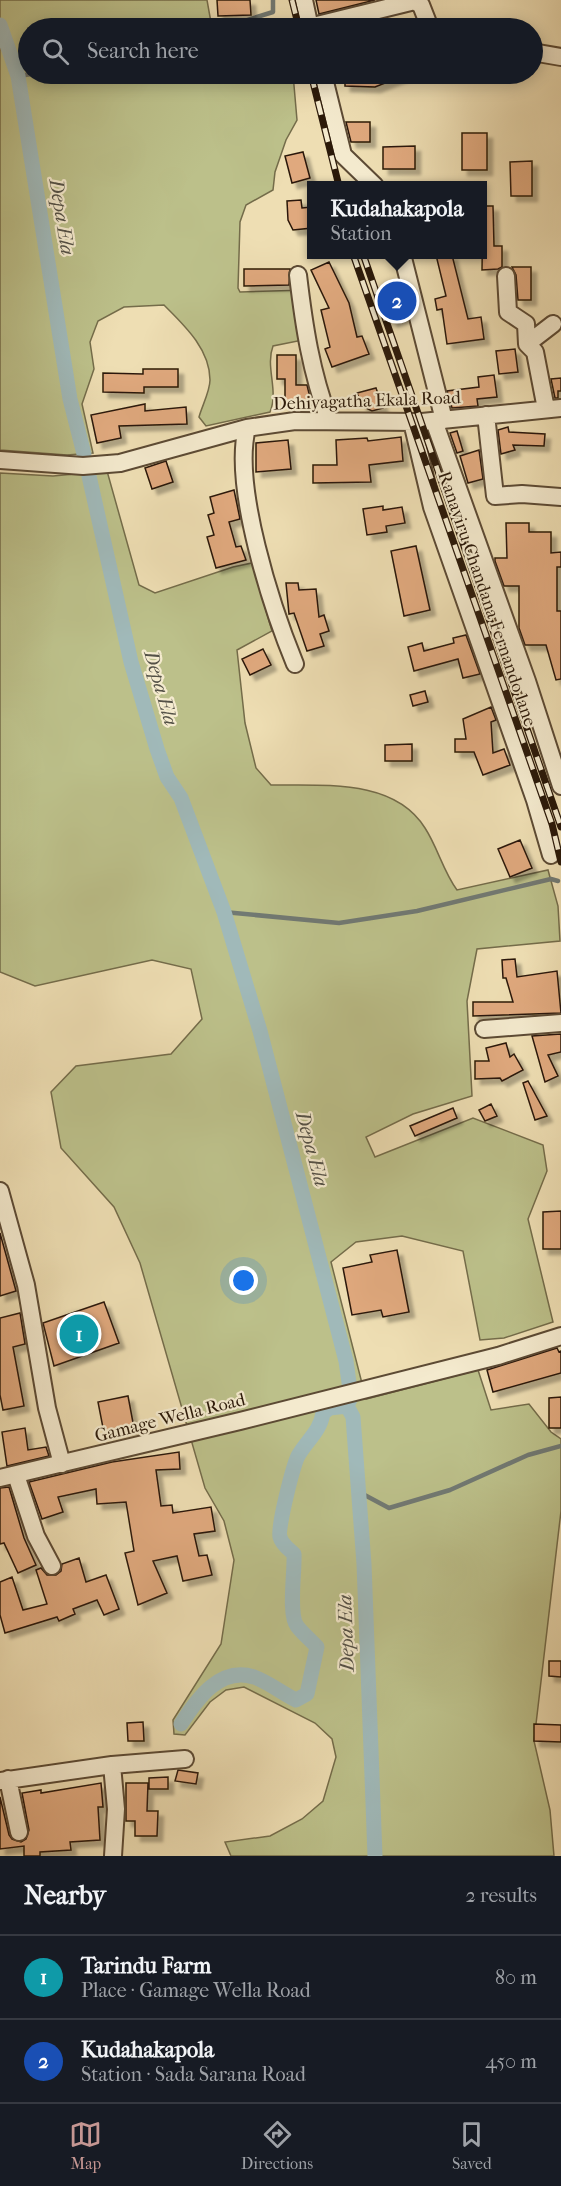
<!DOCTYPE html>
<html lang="en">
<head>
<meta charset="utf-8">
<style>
	:root { --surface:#171b24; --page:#242831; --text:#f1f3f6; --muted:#9ea1a6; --line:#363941; --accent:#c59692 }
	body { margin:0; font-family:"IM FELL French Canon",serif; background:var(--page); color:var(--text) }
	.you { position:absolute; left:244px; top:1281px; width:21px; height:21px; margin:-15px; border:4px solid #fff; border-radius:50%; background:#1a73e8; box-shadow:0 0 0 9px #1a73e833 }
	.badge { display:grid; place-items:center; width:39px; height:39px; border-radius:50%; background:var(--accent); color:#fff; font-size:20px; font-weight:700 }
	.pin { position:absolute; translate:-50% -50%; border:3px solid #fff; box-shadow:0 2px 6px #0006 }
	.popup { position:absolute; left:307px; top:181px; width:180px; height:78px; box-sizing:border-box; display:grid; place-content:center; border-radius:0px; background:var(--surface); filter:drop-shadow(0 2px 4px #0005); font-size:20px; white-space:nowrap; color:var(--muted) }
	.popup b { font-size:22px; color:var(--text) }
	.popup::after { content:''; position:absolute; left:50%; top:100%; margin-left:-12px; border:12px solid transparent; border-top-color:var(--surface) }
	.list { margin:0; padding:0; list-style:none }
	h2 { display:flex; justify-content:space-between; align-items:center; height:78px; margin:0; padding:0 24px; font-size:26px }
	h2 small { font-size:20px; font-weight:400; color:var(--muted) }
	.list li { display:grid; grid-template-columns:39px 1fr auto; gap:18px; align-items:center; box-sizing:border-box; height:84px; padding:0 24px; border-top:2px solid var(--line) }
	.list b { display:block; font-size:22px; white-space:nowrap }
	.list p { margin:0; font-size:20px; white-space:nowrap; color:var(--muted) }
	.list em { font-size:20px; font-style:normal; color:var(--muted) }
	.icon { flex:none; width:33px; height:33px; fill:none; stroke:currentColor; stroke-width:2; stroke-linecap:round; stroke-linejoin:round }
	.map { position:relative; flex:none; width:561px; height:1856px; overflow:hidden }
	.search { position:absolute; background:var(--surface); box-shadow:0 3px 15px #0003; left:18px; right:18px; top:18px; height:66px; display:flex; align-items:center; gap:15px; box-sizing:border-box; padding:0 21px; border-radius:33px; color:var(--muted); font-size:22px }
	.sheet { height:246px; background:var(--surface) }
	nav { display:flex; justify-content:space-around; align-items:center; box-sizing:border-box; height:84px; border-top:2px solid var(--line); background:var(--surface); font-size:16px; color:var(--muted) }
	nav a { display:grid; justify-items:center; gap:3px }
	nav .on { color:var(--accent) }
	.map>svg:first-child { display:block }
</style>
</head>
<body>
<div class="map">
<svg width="561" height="1856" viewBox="0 0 561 1856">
	<defs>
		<filter id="shadow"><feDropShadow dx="5.5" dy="5.5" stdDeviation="1.5" flood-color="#0004"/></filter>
	</defs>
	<rect width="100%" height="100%" fill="#eedeb3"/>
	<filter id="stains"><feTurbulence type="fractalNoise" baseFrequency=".00333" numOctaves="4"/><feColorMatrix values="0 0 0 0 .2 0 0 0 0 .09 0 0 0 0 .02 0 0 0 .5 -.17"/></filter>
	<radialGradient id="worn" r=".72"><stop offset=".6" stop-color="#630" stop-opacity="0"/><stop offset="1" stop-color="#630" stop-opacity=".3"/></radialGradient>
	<path fill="#bcc08a" stroke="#746c4a" stroke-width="1.5" d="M0,0H207L212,28H28V74H293L297,120L286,140L275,172L273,190L246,205L240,222L238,288L240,292L307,290L308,339L273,346C265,367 279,390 270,412L206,426L199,417C202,406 210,391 210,380C210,349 184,325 164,305L124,307L98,321L90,342L94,369L82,404L93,453L67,455L0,450Z
		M107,471L139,585L155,593L233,567L252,563L272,631L237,650L245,723L256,768L271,785C323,786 394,778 425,828C438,848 443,871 457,890L548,870L558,906L560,941L477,949L467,1001L472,1096L413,1114L366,1137L375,1157L473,1118L543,1145L547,1171L528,1219L553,1322L504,1338L480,1340L463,1251L402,1236L356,1242L331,1262L366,1399L478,1370L491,1410L529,1404L551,1432L561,1439V1511L534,1741L550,1810L554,1856H231L225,1842L270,1836L302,1819L323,1801L336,1757L332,1739L315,1723L244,1687L226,1690L210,1702L185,1735L174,1734L173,1720L221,1644L234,1560L224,1521L205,1488L140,1263L114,1207L61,1148L51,1092L76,1066L171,1054L202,1019L191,969L152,960L35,986L0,972V473L53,476Z"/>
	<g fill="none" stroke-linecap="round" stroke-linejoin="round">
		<path stroke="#717973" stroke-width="4.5" d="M222,28L273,12V0
			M18,76L32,74
			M224,912L339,923L417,911L551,879L558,881
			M359,1492L389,1508L450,1490L528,1455L561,1446"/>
		<path stroke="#a0b9b9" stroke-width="15" d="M0,25L18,76L70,399L84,454
			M89,476L131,662L157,749L167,777L181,798L224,912L260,1031L346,1361L351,1397L347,1406L353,1417L364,1564L375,1856
			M181,1724C197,1699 220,1666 254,1677C268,1682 282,1693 296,1700L307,1694L317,1647C311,1640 303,1634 297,1626C288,1614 295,1572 294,1554C289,1549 282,1545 280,1537C277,1529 293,1466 298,1456C307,1440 320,1432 323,1413L330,1408L347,1406"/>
	</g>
	<path fill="#e0a97e" stroke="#2b1909" stroke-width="1.5" filter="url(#shadow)" d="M217,0H250L251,15L218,16Z
		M316,0H375L319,14Z
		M345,74H408L375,87L345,86Z
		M346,122H370V142H351Z
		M462,133H487V170H462Z
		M415,146V169H383V147Z
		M303,152L310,178L292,183L285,156Z
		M532,161V196H511L510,162Z
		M301,200L302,208L312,207V228L293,230L288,220L287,201Z
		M483,206H493L494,246H502V267L498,269L482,270Z
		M436,255H452L468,319L481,317L484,339L447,344L442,309L437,310L435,299L446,296Z
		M329,262L349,303L357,337L362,336L369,354L332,367L325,349L330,347L321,310L329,308L311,270Z
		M512,267H531V300H518L516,275Z
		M244,269H290L289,285L244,286Z
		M398,282L407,316L392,321L380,288Z
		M515,349L518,372L499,374L496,351Z
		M277,355H296V385H307L312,406H285V379H277Z
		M143,369H178V387H144V393L103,392V373L143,374Z
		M494,375L497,397L477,399L478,406L452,408L447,391L479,387L478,377Z
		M561,378V391H558V398H555L551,379Z
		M376,388L383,408L372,411L362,406L357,393Z
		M145,404V411L186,407L187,424L119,426L121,438L97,443L91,415Z
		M508,427L509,432L545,434L544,446L513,445L515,450L501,454L498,430Z
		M457,431L463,451L457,453L450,433Z
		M401,437L403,461L369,465L371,482L313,483V465H337L336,440L367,438L368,441Z
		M288,440L291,469L256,472V443Z
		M479,450L483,479L468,483L460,456Z
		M166,461L173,482L152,489L145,468Z
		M234,490L240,519L229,522L236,547L241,546L246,560L216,568L207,537L214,535L208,515L214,513L210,497Z
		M383,506V510L402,507L405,523L386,526L387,532L367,535L363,509Z
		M506,523H529V532H551V553L561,552V567H557V611H561V679L556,680L546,645H525L519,628V586H504L495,561V558H507Z
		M416,546L430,610L404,616L391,551Z
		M286,583H298L299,590L316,589L319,617L324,615L329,631L320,634L324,646L307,651L294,613L289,614Z
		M466,635L480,674L463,678L458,659L414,671L408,647L422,643L424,651L454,643L453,638Z
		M263,649L271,665L250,675L242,659Z
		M425,691L428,702L413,706L410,695Z
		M491,707L496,720L491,722L493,753L504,749L510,765L483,775L474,752H455V739H466L463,719Z
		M412,744V761H385V745Z
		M520,840L532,868L510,877L498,849Z
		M515,959L517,977L557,971L561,1013L473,1016V1002H513L506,978H503L502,960Z
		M561,1034V1052L548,1055L558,1076L545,1082L532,1036Z
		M506,1043L510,1057L514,1054L523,1070L502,1081L500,1078L475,1079V1061H489L486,1048Z
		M528,1081L547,1116L535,1120L523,1083Z
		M491,1104L497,1116L485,1121L479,1110Z
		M453,1108L457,1118L415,1136L410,1126Z
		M561,1211V1249H543V1212Z
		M0,1233L16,1291L0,1296Z
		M397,1250L409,1312L383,1317L381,1310L352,1315L343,1268L372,1262L370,1255Z
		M104,1302L119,1343L54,1366L43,1323Z
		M20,1313L25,1344L13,1347L24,1406L3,1410L0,1395V1318Z
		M557,1348L559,1352L561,1351V1373L493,1392L487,1370Z
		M128,1396L134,1428L104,1433L98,1402Z
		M561,1397V1428H549V1398Z
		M25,1428L28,1450L46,1447L49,1456L7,1466L2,1432Z
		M179,1452L180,1469L156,1470L161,1506L172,1505L173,1513L211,1507L215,1531L194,1534L199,1556L207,1555L212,1575L183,1581L177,1556L153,1561L167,1593L138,1605L125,1553L134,1551L126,1502L97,1504L96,1489L58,1497L63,1512L42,1519L29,1482L112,1462Z
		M9,1487L24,1538L36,1565L18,1573L4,1543L0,1544V1488Z
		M79,1558L86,1582L106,1575L119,1609L104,1615L97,1600L73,1609L75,1614L59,1621L57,1617L5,1633L0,1615V1582L12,1577L23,1610L47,1604L36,1570L41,1568L47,1575H56L61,1571L62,1564Z
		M549,1661H561V1677L549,1676Z
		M143,1722L144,1741H128L127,1723Z
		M534,1724L561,1725V1742L534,1741Z
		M178,1770L198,1773L196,1784L175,1781Z
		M168,1777V1789H149V1778Z
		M101,1783L103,1807H98L100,1840L70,1842L71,1850L40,1852V1856H24V1846L0,1849V1797L9,1835L12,1839L21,1842L26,1839L29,1830L22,1793L41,1790V1793Z
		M126,1783H148L147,1811H158L157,1836H135V1821H126Z"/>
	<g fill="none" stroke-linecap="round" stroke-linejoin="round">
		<g stroke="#5c4a34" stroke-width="20">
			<path id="minor" d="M304,0L310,28
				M414,1L421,5L430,28
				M309,27L419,0
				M532,52L561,57
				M323,74L343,155L375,186
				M402,254L444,420
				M298,275C304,326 311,372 329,420
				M506,276L508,312L526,324L527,344L535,352L546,409
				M527,344L553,324
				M486,415L495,496L522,494L561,497
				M434,421L527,681L561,786
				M412,422L432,507L535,800L551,855
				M247,428C232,486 272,608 295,664
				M0,460L83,466L120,463L247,428L295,421L422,422L561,408
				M484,1029L561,1023
				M0,1191L26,1285L47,1408L62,1464
				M16,1475L36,1536L52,1566
				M0,1478L240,1421L498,1356L561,1336
				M112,1765L116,1809L113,1856
				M8,1779L19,1832
				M0,1781L112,1765L185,1759"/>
		</g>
		<use href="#minor" stroke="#f4eace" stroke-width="16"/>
		<g stroke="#2b1909" stroke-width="7">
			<path id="rail" d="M292,0L299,28
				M311,74L339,186
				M353,254L552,824L561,862
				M363,254L561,827"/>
		</g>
		<use href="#rail" stroke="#f4eace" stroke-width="4.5" stroke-dasharray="14" stroke-linecap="butt"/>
	</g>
	<g text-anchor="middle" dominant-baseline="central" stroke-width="4.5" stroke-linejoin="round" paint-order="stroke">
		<g font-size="18" fill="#2b1909" stroke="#f4eace">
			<text transform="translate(367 401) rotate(-2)">Dehiyagatha Ekala Road</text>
			<text transform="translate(487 599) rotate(71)">Ranaviru Chandana Fernando lane</text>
			<text transform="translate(170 1418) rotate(-14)">Gamage Wella Road</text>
		</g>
		<g font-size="20" font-style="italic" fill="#545147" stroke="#f4eace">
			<text transform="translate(62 217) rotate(81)">Depa Ela</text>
			<text transform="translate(161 688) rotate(74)">Depa Ela</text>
			<text transform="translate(312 1149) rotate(75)">Depa Ela</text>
			<text transform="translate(346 1633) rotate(-92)">Depa Ela</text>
		</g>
	</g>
	<rect width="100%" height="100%" filter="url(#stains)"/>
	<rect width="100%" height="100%" fill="url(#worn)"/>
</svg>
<div class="you"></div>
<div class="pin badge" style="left:79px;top:1334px;background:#0f9aa8">1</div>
<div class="pin badge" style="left:397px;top:301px;background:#1a4fb4">2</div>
<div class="popup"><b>Kudahakapola</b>Station</div>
<div class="search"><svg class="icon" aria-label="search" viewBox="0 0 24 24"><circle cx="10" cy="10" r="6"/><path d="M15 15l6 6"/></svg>Search here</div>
</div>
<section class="sheet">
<h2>Nearby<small>2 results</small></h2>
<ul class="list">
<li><span class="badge" style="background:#0f9aa8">1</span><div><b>Tarindu Farm</b><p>Place · Gamage Wella Road</p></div><em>80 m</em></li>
<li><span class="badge" style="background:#1a4fb4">2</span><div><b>Kudahakapola</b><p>Station · Sada Sarana Road</p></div><em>450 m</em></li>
</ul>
</section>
<nav>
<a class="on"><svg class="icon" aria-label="map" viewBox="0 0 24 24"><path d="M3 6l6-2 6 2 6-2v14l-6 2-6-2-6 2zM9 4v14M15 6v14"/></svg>Map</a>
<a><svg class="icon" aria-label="directions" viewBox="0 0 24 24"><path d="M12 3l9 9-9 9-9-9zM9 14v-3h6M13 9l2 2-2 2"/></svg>Directions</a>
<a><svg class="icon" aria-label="saved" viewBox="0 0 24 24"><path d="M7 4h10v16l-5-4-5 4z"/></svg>Saved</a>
</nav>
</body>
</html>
